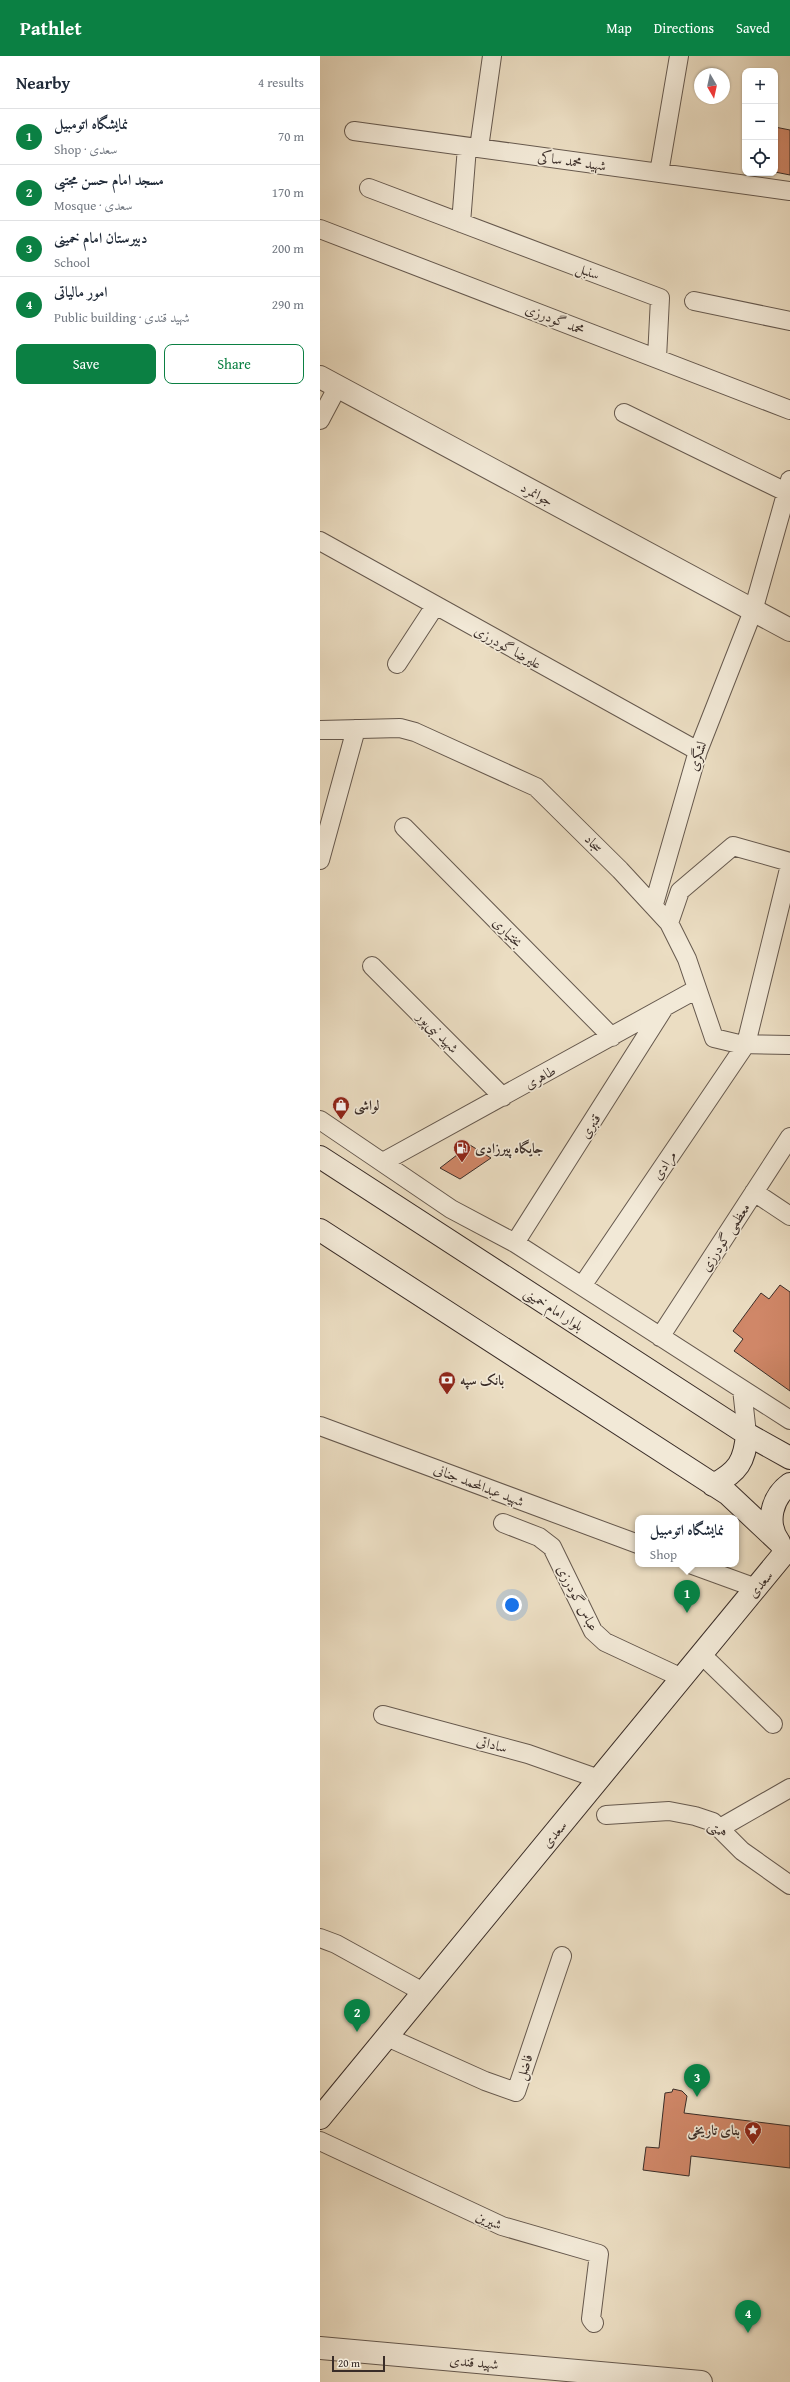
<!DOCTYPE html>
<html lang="en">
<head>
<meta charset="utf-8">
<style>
	:root { --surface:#fff; --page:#f6f6f7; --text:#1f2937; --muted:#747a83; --line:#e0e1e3; --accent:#0b8043 }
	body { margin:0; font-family:"Gentium Book Plus",Amiri,serif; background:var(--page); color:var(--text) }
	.controls { position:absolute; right:12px; top:12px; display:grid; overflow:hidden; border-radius:8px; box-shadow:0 1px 3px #0004 }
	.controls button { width:36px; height:36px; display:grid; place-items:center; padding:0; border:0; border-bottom:1px solid var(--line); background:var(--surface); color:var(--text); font:20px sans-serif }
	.compass { position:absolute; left:374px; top:12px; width:36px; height:36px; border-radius:50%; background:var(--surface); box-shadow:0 1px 3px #0004; rotate:171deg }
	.scale { position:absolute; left:12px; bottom:10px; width:53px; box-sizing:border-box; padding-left:4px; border:2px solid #3a2d28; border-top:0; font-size:11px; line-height:14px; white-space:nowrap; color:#3a2d28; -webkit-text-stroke:3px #f2e9d7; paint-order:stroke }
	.you { position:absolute; left:192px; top:1549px; width:14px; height:14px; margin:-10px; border:3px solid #fff; border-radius:50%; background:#1a73e8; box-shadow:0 0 0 6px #1a73e833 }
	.badge { display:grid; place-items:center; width:26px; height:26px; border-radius:50%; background:var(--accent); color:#fff; font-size:13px; font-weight:700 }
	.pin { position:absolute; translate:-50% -33px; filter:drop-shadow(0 1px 2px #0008) }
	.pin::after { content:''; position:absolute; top:21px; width:14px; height:12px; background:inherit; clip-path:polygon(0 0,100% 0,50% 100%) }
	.popup { position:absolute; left:315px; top:1459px; width:104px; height:52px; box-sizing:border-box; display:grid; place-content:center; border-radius:8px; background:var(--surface); filter:drop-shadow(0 1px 3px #0005); font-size:13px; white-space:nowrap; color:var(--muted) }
	.popup b { font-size:15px; color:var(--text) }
	.popup::after { content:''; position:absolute; left:50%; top:100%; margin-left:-8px; border:8px solid transparent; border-top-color:var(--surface) }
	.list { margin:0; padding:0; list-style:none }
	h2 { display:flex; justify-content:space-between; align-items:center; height:52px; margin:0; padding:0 16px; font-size:17px }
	h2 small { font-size:13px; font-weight:400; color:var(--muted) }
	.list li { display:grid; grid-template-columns:26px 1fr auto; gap:12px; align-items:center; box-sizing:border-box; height:56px; padding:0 16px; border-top:1px solid var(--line) }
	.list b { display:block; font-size:15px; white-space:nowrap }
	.list p { margin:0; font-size:13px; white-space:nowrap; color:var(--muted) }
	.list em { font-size:13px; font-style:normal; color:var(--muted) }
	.actions { display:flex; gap:8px; padding:12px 16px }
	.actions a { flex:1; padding:9px 0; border:1px solid var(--accent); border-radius:8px; text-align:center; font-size:14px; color:var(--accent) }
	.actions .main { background:var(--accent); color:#fff }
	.icon { flex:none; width:22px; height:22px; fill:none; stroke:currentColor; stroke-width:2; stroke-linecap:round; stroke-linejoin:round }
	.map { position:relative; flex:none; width:470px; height:2326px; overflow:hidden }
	header { display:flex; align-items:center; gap:24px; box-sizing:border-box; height:56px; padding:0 20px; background:var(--accent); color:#fff }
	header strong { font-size:19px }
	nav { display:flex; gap:22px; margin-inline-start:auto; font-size:14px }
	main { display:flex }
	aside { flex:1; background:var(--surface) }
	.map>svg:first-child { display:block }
</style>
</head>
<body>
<header>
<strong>Pathlet</strong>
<nav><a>Map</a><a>Directions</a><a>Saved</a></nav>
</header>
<main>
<aside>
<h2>Nearby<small>4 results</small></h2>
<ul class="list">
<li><span class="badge">1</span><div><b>نمایشگاه اتومبیل</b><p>Shop · سعدی</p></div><em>70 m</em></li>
<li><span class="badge">2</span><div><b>مسجد امام حسن مجتبی</b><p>Mosque · سعدی</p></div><em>170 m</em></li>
<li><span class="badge">3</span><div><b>دبیرستان امام خمینی</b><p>School</p></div><em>200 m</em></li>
<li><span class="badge">4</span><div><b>امور مالیاتی</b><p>Public building · شهید قندی</p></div><em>290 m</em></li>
</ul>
<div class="actions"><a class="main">Save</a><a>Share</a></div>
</aside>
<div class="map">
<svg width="470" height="2326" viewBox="0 0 470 2326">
	<rect width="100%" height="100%" fill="#ebddc2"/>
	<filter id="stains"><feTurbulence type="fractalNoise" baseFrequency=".005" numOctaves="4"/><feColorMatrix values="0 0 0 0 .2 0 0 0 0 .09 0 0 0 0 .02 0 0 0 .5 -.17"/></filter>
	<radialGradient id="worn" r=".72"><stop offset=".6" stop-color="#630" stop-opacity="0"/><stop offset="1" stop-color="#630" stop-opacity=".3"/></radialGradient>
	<path fill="#d08768" stroke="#3a2d28" d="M455,71L470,74V119L455,116Z
		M150,1089L171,1102L140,1123L120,1112Z
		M460,1229L470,1236V1335L414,1295L423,1283L413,1275L441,1237L449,1243Z
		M353,2033L362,2035L367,2040L364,2057L470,2070V2112L371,2100L369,2120L323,2114L326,2091L339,2092L345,2037L352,2036Z"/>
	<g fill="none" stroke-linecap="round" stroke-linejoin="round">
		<g stroke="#66594e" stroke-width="20">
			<path id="minor" d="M34,75L470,135
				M159,92L172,0
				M339,117L359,0
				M49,132L340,242L337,302
				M141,167L147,91
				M0,173L470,354
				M374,245L470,265
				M304,357L470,438
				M0,364L18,330
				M0,485L378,695
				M77,608L115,550
				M0,674L80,672L95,676L216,731L300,814L349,867L367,903L394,982L419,988L470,989
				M84,771L292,981
				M0,804L36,673
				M334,848L378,695L433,555L470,424
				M349,867L360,835L413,790L470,806
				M52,910L183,1041
				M0,1064L131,1153L195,1187L470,1364
				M63,1106L377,933
				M434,1136L470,1160
				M195,1187L344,952
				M262,1230L426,988L470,809
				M340,1281L470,1081
				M422,1333L427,1378
				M0,1370L318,1488
				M183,1467L219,1481L232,1491L273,1575L285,1586L362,1622
				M370,1508L436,1532
				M381,1598L453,1668
				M63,1659L208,1698L279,1723
				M286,1759L349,1755L375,1760L393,1766L422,1795L470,1829
				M400,1772L470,1732
				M0,1882L16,1888L103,1936
				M67,1981L165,2025L196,2036L242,1900
				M0,2085L182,2170L279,2198L271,2263L274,2267"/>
		</g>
		<g stroke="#66594e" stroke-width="24">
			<path id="tertiary" d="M0,321L470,574
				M0,2292L381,2326"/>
		</g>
		<g stroke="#3a2d28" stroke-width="24">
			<path id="secondary" d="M0,1101L427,1378L470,1402
				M0,1174L408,1438L458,1485
				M393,1429C418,1416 425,1405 427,1378
				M459,1486C445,1467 452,1441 470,1428
				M0,2062L467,1494"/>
		</g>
		<use href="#minor" stroke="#f2e9d7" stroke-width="18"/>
		<use href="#tertiary" stroke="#f2e9d7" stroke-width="22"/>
		<use href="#secondary" stroke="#f2e9d7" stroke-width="22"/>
	</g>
	<defs>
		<g id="shop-pin" transform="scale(0.9)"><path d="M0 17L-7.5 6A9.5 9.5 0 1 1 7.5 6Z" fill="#8f2418" stroke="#f2e9d7"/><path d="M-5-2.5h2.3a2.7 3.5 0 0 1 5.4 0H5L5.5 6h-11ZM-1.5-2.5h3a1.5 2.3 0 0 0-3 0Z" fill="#fff"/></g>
		<g id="fuel-pin" transform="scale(0.9)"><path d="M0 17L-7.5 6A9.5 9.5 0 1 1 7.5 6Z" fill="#8f2418" stroke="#f2e9d7"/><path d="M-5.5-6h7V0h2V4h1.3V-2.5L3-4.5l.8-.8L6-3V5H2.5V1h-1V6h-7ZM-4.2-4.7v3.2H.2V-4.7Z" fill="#fff"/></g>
		<g id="bank-pin" transform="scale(0.9)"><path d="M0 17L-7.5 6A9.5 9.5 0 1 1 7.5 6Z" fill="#8f2418" stroke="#f2e9d7"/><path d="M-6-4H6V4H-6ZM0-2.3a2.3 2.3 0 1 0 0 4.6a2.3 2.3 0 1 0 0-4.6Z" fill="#fff"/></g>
		<g id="sight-pin" transform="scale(0.9)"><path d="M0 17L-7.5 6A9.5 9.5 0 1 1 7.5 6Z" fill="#8f2418" stroke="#f2e9d7"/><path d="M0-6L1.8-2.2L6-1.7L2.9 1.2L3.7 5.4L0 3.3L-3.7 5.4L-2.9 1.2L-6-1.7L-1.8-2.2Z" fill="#fff"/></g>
	</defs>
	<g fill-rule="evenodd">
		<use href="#shop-pin" x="21" y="1049"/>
		<use href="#fuel-pin" x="142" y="1092"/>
		<use href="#bank-pin" x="127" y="1324"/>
		<use href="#sight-pin" x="433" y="2074"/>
	</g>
	<g text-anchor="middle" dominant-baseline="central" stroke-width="3.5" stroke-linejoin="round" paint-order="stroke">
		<g font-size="14" fill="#3a2d28" stroke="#f2e9d7">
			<text transform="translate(252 105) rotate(8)">شهید محمد ساکی</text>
			<text transform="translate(268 215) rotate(21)">سنبل</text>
			<text transform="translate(235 263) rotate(21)">محمد گودرزی</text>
			<text transform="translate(217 438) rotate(28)">جوانمرد</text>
			<text transform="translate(188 591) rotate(29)">علیرضا گودرزی</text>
			<text transform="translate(377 700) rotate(-72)">لشگری</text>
			<text transform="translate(274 787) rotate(45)">سجاد</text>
			<text transform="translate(188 876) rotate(45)">بختیاری</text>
			<text transform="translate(118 976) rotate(45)">شهید نبی‌پور</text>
			<text transform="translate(220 1021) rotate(-29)">طاهری</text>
			<text transform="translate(270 1070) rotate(-57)">قنبری</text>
			<text transform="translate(344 1109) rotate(-56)">مرادی</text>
			<text transform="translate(405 1181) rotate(-57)">معظمی گودرزی</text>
			<text transform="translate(234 1253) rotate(33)">بلوار امام خمینی</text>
			<text transform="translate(159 1429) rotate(21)">شهید عبدالمحمد جنانی</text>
			<text transform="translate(440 1528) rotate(-50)">سعدی</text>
			<text transform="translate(258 1542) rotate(62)">عباس گودرزی</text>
			<text transform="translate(172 1688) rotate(15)">ساداتی</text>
			<text transform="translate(398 1773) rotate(37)">همتی</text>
			<text transform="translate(234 1778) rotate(-50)">سعدی</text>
			<text transform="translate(204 2011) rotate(-72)">فاضل</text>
			<text transform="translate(169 2164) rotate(24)">شیرین</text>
			<text transform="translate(154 2306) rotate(5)">شهید قندی</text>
		</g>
		<g font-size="14" font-weight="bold" fill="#3a2d28" stroke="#f2e9d7" text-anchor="start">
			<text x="34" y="1049">لواشی</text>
			<text x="155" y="1092">جایگاه پیرزادی</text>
			<text x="140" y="1324">بانک سپه</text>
			<text x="420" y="2074" text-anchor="end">بنای تاریخی</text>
		</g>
	</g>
	<rect width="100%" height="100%" filter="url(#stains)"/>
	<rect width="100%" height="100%" fill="url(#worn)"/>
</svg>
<div class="controls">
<button>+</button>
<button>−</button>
<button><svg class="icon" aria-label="locate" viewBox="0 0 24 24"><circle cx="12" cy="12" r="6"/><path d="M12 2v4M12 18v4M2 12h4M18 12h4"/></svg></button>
</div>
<svg class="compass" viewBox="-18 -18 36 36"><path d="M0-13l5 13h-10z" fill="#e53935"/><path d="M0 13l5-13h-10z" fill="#747a83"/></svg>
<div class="scale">20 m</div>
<div class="you"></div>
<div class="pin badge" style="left:367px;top:1557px">1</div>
<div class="popup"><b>نمایشگاه اتومبیل</b>Shop</div>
<div class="pin badge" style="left:37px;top:1976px">2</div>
<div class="pin badge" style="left:377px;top:2041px">3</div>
<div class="pin badge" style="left:428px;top:2277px">4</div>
</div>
</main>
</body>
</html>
